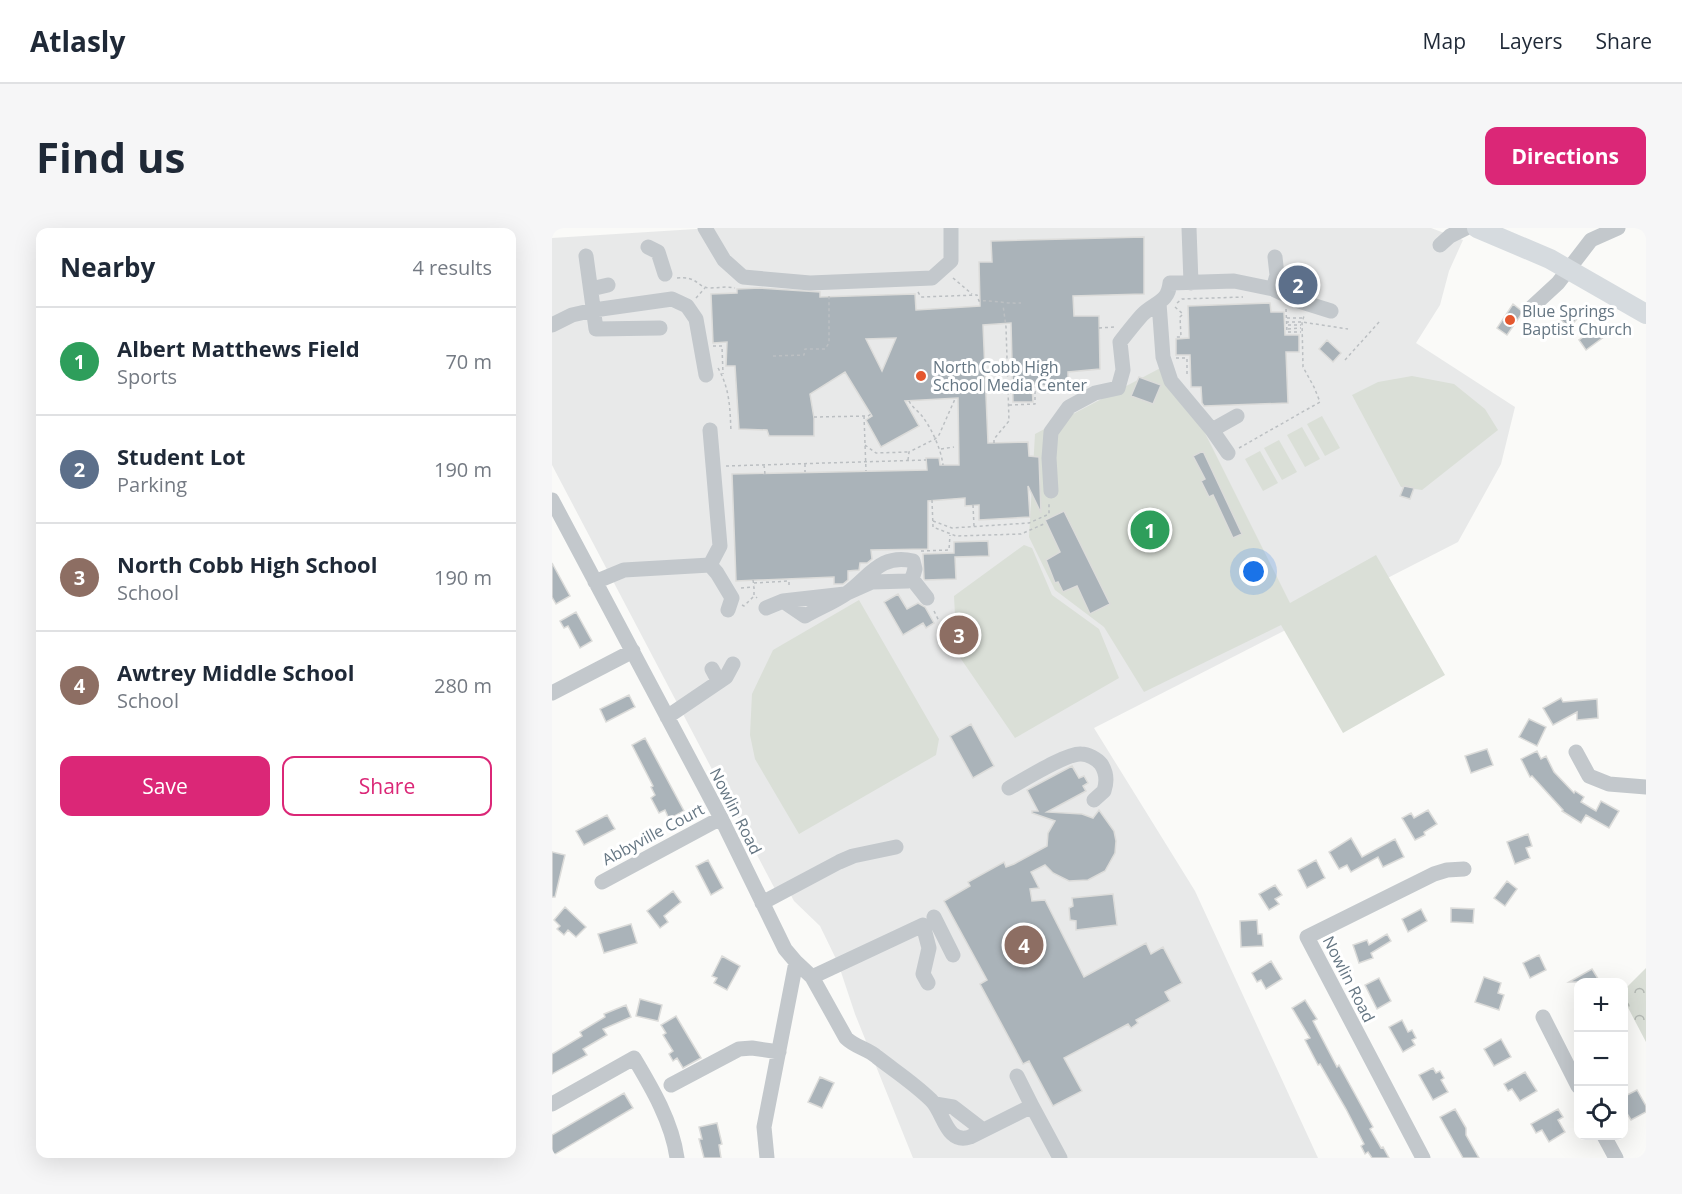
<!DOCTYPE html>
<html lang="en">
<head>
<meta charset="utf-8">
<style>
	:root { --surface:#fff; --page:#f6f6f7; --text:#1f2937; --muted:#747a83; --line:#e0e1e3; --accent:#db2777 }
	body { margin:0; font-family:"Open Sans",sans-serif; background:var(--page); color:var(--text) }
	.controls { position:absolute; right:18px; bottom:18px; display:grid; overflow:hidden; border-radius:12px; box-shadow:0 6px 24px #0002 }
	.controls button { width:54px; height:54px; display:grid; place-items:center; padding:0; border:0; border-bottom:2px solid var(--line); background:var(--surface); color:var(--text); font:30px sans-serif }
	.you { position:absolute; left:702px; top:344px; width:21px; height:21px; margin:-15px; border:4px solid #fff; border-radius:50%; background:#1a73e8; box-shadow:0 0 0 9px #1a73e833 }
	.badge { display:grid; place-items:center; width:39px; height:39px; border-radius:50%; background:var(--accent); color:#fff; font-size:20px; font-weight:700 }
	.pin { position:absolute; translate:-50% -50%; border:3px solid #fff; box-shadow:0 2px 6px #0006 }
	.list { margin:0; padding:0; list-style:none }
	h2 { display:flex; justify-content:space-between; align-items:center; height:78px; margin:0; padding:0 24px; font-size:26px }
	h2 small { font-size:20px; font-weight:400; color:var(--muted) }
	.list li { display:grid; grid-template-columns:39px 1fr auto; gap:18px; align-items:center; box-sizing:border-box; height:108px; padding:0 24px; border-top:2px solid var(--line) }
	.list b { display:block; font-size:22px; white-space:nowrap }
	.list p { margin:0; font-size:20px; white-space:nowrap; color:var(--muted) }
	.list em { font-size:20px; font-style:normal; color:var(--muted) }
	.actions { display:flex; gap:12px; padding:18px 24px }
	.actions a { flex:1; padding:14px 0; border:2px solid var(--accent); border-radius:12px; text-align:center; font-size:21px; color:var(--accent) }
	.actions .main { background:var(--accent); color:#fff }
	.icon { flex:none; width:33px; height:33px; fill:none; stroke:currentColor; stroke-width:2; stroke-linecap:round; stroke-linejoin:round }
	.map { position:relative; flex:none; width:1094px; height:930px; overflow:hidden; border-radius:12px }
	header { display:flex; align-items:center; gap:36px; box-sizing:border-box; height:84px; padding:0 30px; background:var(--surface); border-bottom:2px solid var(--line) }
	header strong { font-size:28px }
	nav { display:flex; gap:33px; margin-inline-start:auto; font-size:21px }
	.intro { display:flex; align-items:center; justify-content:space-between; box-sizing:border-box; height:144px; padding:0 36px }
	h1 { margin:0; font-size:42px }
	.button { padding:15px 27px; border-radius:12px; background:var(--accent); color:#fff; font-size:21px; font-weight:700 }
	main { display:flex; gap:36px; padding:0 36px }
	aside { flex:1; background:var(--surface); border-radius:12px; box-shadow:0 6px 24px #0002 }
	.map>svg:first-child { display:block }
</style>
</head>
<body>
<header>
<strong>Atlasly</strong>
<nav><a>Map</a><a>Layers</a><a>Share</a></nav>
</header>
<div class="intro"><h1>Find us</h1><a class="button">Directions</a></div>
<main>
<aside>
<h2>Nearby<small>4 results</small></h2>
<ul class="list">
<li><span class="badge" style="background:#2e9e5b">1</span><div><b>Albert Matthews Field</b><p>Sports</p></div><em>70 m</em></li>
<li><span class="badge" style="background:#5c6f8a">2</span><div><b>Student Lot</b><p>Parking</p></div><em>190 m</em></li>
<li><span class="badge" style="background:#8d6e63">3</span><div><b>North Cobb High School</b><p>School</p></div><em>190 m</em></li>
<li><span class="badge" style="background:#8d6e63">4</span><div><b>Awtrey Middle School</b><p>School</p></div><em>280 m</em></li>
</ul>
<div class="actions"><a class="main">Save</a><a>Share</a></div>
</aside>
<div class="map">
<svg width="1094" height="930" viewBox="0 0 1094 930">
	<defs>
		<pattern id="forest-crowns" width="20" height="18" patternUnits="userSpaceOnUse" patternTransform="scale(1.5)"><rect width="20" height="18" fill="#dadfd7"/><path d="M2 6a3 3 0 1 1 6 0M12 15a3 3 0 1 1 6 0" fill="none" stroke="#b4b9b4"/></pattern>
	</defs>
	<rect width="100%" height="100%" fill="#fafaf8"/>
	<path fill="#e8e9e9" d="M160,0H879L911,12L897,43L888,77L864,115L963,179L949,236L906,314L542,500L643,663L766,930H361L303,786L286,735L268,698L242,673L234,658L224,663L0,237V10Z"/>
	<path fill="url(#forest-crowns)" d="M1094,740V814L1072,772V762Z"/>
	<path fill="#dadfd7" d="M618,135L738,375L824,327L893,447L791,505L729,397L592,464L552,399L503,362L477,309L483,206Z
		M860,148L902,156L933,181L946,202L870,262L849,259L800,167L826,154Z
		M770,188L788,220L773,228L755,196Z
		M750,199L768,231L753,239L735,207Z
		M727,212L745,244L730,252L712,220Z
		M708,223L726,255L711,263L693,231Z
		M472,317L480,320L500,367L547,401L567,450L463,510L405,425L402,368Z
		M307,372L387,511L384,527L247,606L203,531L198,507L200,466L221,422Z"/>
	<path fill="#aab3b9" stroke="#dcdcda" stroke-width="1.5" fill-rule="evenodd" d="M592,9V66L521,68L522,88H547L548,141L516,144V157L480,158L481,174H461L459,95L431,97L436,215L476,214L477,228L487,229L489,285L476,258L478,289L427,292V277L413,278V270L376,273V321L319,322L320,331L315,335H308L307,342L296,343V352L291,356H282V349L184,353L180,246L375,242L374,230H387L388,237H407L406,170L353,173L367,198L329,219L314,192L320,188L293,144L258,166L262,190V208H217L215,202L187,201L183,138H174L175,114L161,115L159,66L185,65V61L208,60L268,64V69L363,66L364,82L428,78L427,34H440L439,13ZM344,110L330,143L314,111Z
		M718,75L719,84H732L733,107H747V124H734L736,175L652,178L650,175L649,159H639L638,127H624V111L637,110L636,78Z
		M961,76L971,84L955,107L945,100Z
		M1021,80L1029,87L1017,99L1009,92Z
		M1046,98L1053,108L1034,122L1027,112Z
		M775,112L789,125L781,134L767,121Z
		M587,149L609,157L601,176L579,168Z
		M651,223L690,306L681,310L661,267L657,269L649,253L653,251L641,228Z
		M852,258L862,260L858,271L848,268Z
		M512,283L558,376L538,386L525,358L511,364L506,354L503,355L494,332L508,324L493,292Z
		M436,313L437,328L403,329L404,351L373,352L372,351L371,326L402,325V314Z
		M0,335L18,368L4,376L0,369Z
		M346,366L355,381L366,375L373,379L382,395L374,400L371,395L351,407L332,374Z
		M24,384L40,413L28,420L16,398L12,400L8,393Z
		M77,467L83,479L54,494L48,481Z
		M1009,470L1011,474L1045,471L1046,490L1025,492V484L1001,497L991,480Z
		M977,491L994,499L985,518L967,509Z
		M419,496L442,538L421,550L398,508Z
		M93,510L132,583L117,591L113,582L107,585L99,570L103,567L99,559L101,558L80,517Z
		M935,521L941,537L919,545L913,528Z
		M985,523L989,531L994,528L1002,544L1022,565L1023,563L1032,569L1029,574L1044,583L1049,573L1067,583L1057,600L1034,587L1029,595L1010,583L1011,582L980,548L978,549L969,531Z
		M520,538L527,550L532,548L536,555L531,558L534,563L495,584L530,586L541,590L547,582L562,603L564,613L563,625L553,643L536,652L517,653L501,645L493,637L479,644L487,660L478,661L480,673L493,672L532,749L594,715L599,726L611,719L630,755L613,764L618,773L584,792L586,795L579,800L576,796L512,830L530,863L501,878L477,833L471,836L428,756L435,752L392,673L418,658L416,654L452,634L454,639L462,636L495,618L496,605L503,593L480,585V583H486L475,562Z
		M876,582L885,596L872,604L873,607L863,612L850,590L859,585L862,590Z
		M55,587L63,601L32,617L24,603Z
		M976,606L980,618L974,620L978,630L963,636L955,614Z
		M799,610L810,629L843,611L852,629L831,639L826,629L799,644L795,637L787,641L777,624Z
		M0,624L13,627L3,669H0Z
		M156,632L171,660L159,667L144,638Z
		M764,632L773,650L755,660L746,642Z
		M955,653L965,661L953,678L942,670Z
		M723,657L730,667L723,671L727,676L717,682L707,666Z
		M121,663L129,674L112,688L116,694L108,700L95,683Z
		M561,666L565,697L524,702V693L518,692L517,680L521,678L520,670Z
		M13,679L34,699L24,709L16,702L12,707L5,701L8,698L2,692Z
		M899,680L922,681L921,695L899,694Z
		M869,681L875,693L856,704L850,691Z
		M705,692L706,706H710L711,718L689,719L688,693Z
		M79,696L85,715L52,725L46,706Z
		M835,706L839,713L819,725L821,730L807,735L801,717L815,712L817,717Z
		M987,727L994,742L978,750L971,735Z
		M170,728L188,738L175,762L162,755L165,750L160,748Z
		M719,733L730,751L714,761L709,752L705,754L700,745Z
		M1040,741L1048,754H1017Z
		M932,749L949,755L946,765L952,767L947,782L923,774Z
		M827,750L839,773L825,781L813,757Z
		M88,771L110,777L106,793L84,788Z
		M753,772L765,791L761,793L785,839L787,837L821,899L818,901L829,920L831,919L837,930H820L816,924L813,926L809,918L812,916L794,881L768,836L766,837L753,812L758,810L740,780Z
		M74,777L79,789L51,801L55,807L31,821L35,827L0,846V826L30,808L28,804L53,789L52,786Z
		M124,788L149,830L131,840L125,830L121,833L117,826L121,823L111,807L114,805L109,797Z
		M850,792L856,804L860,802L864,810L860,812L863,817L851,824L837,799Z
		M949,811L959,829L942,838L932,821Z
		M881,840L884,845L888,843L892,850L889,852L896,864L881,872L867,847Z
		M973,844L985,863L968,873L960,861L956,863L952,856Z
		M268,849L282,855L270,880L256,874Z
		M1085,862L1094,878V884L1079,892L1071,879V869Z
		M72,865L81,880L0,928V907Z
		M903,881L914,900V907L927,930H911L888,889Z
		M1006,881L1011,889L1006,892L1013,904L997,914L990,902L984,905L979,896Z
		M165,895L170,916L167,917L169,930H152L147,911H150L147,899Z"/>
	<g fill="none" stroke-linecap="round" stroke-linejoin="round">
		<path stroke="#bbbfc2" stroke-width="1.5" stroke-dasharray="3 3" stroke-linecap="butt" d="M125,50C146,48 145,59 157,60C166,60 174,58 183,60
			M401,50L420,66
			M366,64L369,69L425,67L427,73C442,72 454,76 469,75
			M144,70L153,60
			M625,75L630,71L691,69
			M623,79L631,86L628,89L629,109H624
			M734,81L735,104H749
			M735,90H751
			M734,94H750L796,101
			M736,97H749
			M547,100L562,99
			M736,101L749,100
			M161,118H170L171,146
			M221,128L252,127L253,121H273L277,115V66
			M624,130H635V147
			M793,132L828,93
			M166,140C178,161 178,181 179,204
			M434,165H455
			M357,173C360,179 366,183 370,188C380,201 389,221 391,237
			M457,177L483,176V158
			M312,188L314,243
			M262,189L316,188L319,186
			M442,215V211L457,193L454,99L451,77
			M313,217L324,225L356,224
			M687,220L768,174L762,159L751,139L750,94L752,88
			M389,221L402,219
			M356,232L357,224L383,211L387,207L403,171
			M253,236V244
			M212,237L213,246
			M174,238L374,232
			M380,272L381,299L404,308L469,306L494,295
			M421,277L422,298
			M381,293L400,300L477,295L497,286V274
			M369,323L397,322L398,307
			M201,352L202,358
			M202,355L237,353V359
			M189,360L202,359V367L205,370
			M190,377L192,378L202,368
			M382,383L387,393"/>
		<path stroke="#c3c8cc" stroke-width="15" d="M153,0L172,32L191,49L258,55L380,50L399,33V0
			M637,0L639,55
			M888,17L898,8L914,0
			M96,19L106,24L113,46
			M34,28L44,101L108,100
			M39,61L56,57
			M721,61L725,47L723,29
			M607,75L611,129L619,153L660,202L676,225
			M980,79L1006,55L1039,12L1066,0
			M0,97L20,87L42,82L120,71L135,78L144,91L154,147
			M660,202L685,188
			M499,263L497,230L499,204L517,179L543,165L566,160L571,142L568,114C575,105 582,96 590,87C603,74 616,75 618,55L682,53L721,61L747,73L779,83
			M0,272L169,590L233,721L244,734L212,899L215,930
			M158,337L168,318L158,202
			M158,337L165,345L180,370L176,382
			M360,351L375,370
			M43,354L72,342L158,337
			M214,380L231,373L293,366L320,354L355,353L360,351L363,341L361,333C329,325 317,349 295,365C282,374 267,380 253,388L231,373
			M160,441L167,454
			M0,465L81,423
			M115,489L174,449L181,436
			M1024,524L1037,548L1057,556L1094,559
			M457,560C472,552 514,525 529,526C536,526 545,531 549,536C555,545 555,554 552,563L542,572
			M50,654L169,590
			M210,675L287,634L301,628L344,619
			M382,689L401,727
			M244,734L260,749L294,810C303,819 316,821 325,829C343,843 363,856 379,872C392,884 394,917 418,909L480,878L508,930
			M260,749L371,697L377,720L371,746L376,755
			M991,789L1026,858
			M465,848L480,878
			M119,857L187,821L200,820L227,824
			M0,876L82,830C100,860 120,894 125,930
			M383,876L401,879L431,902
			M1052,908L1064,930
			M871,930L755,709L882,646L895,642L912,641"/>
		<path stroke="#d6dbdf" stroke-width="20" d="M925,0L998,31L1094,86"/>
	</g>
	<g fill="#e4572e" stroke="#fff" stroke-width="2">
		<circle cx="958" cy="92" r="6"/>
		<circle cx="369" cy="148" r="6"/>
	</g>
	<g text-anchor="middle" dominant-baseline="central" stroke-width="6" stroke-linejoin="round" paint-order="stroke">
		<g font-size="16" fill="#657683" stroke="#fff" text-anchor="start">
			<text x="970" y="83">Blue Springs<tspan x="970" dy="18">Baptist Church</tspan></text>
			<text x="381" y="139">North Cobb High<tspan x="381" dy="18">School Media Center</tspan></text>
		</g>
		<g font-size="16" fill="#657683" stroke="#fff">
			<text transform="translate(184 583) rotate(63)">Nowlin Road</text>
			<text transform="translate(101 606) rotate(-28)">Abbyville Court</text>
			<text transform="translate(797 751) rotate(63)">Nowlin Road</text>
		</g>
	</g>
</svg>
<div class="controls">
<button>+</button>
<button>−</button>
<button><svg class="icon" aria-label="locate" viewBox="0 0 24 24"><circle cx="12" cy="12" r="6"/><path d="M12 2v4M12 18v4M2 12h4M18 12h4"/></svg></button>
</div>
<div class="you"></div>
<div class="pin badge" style="left:598px;top:302px;background:#2e9e5b">1</div>
<div class="pin badge" style="left:746px;top:57px;background:#5c6f8a">2</div>
<div class="pin badge" style="left:407px;top:407px;background:#8d6e63">3</div>
<div class="pin badge" style="left:472px;top:717px;background:#8d6e63">4</div>
</div>
</main>
</body>
</html>
